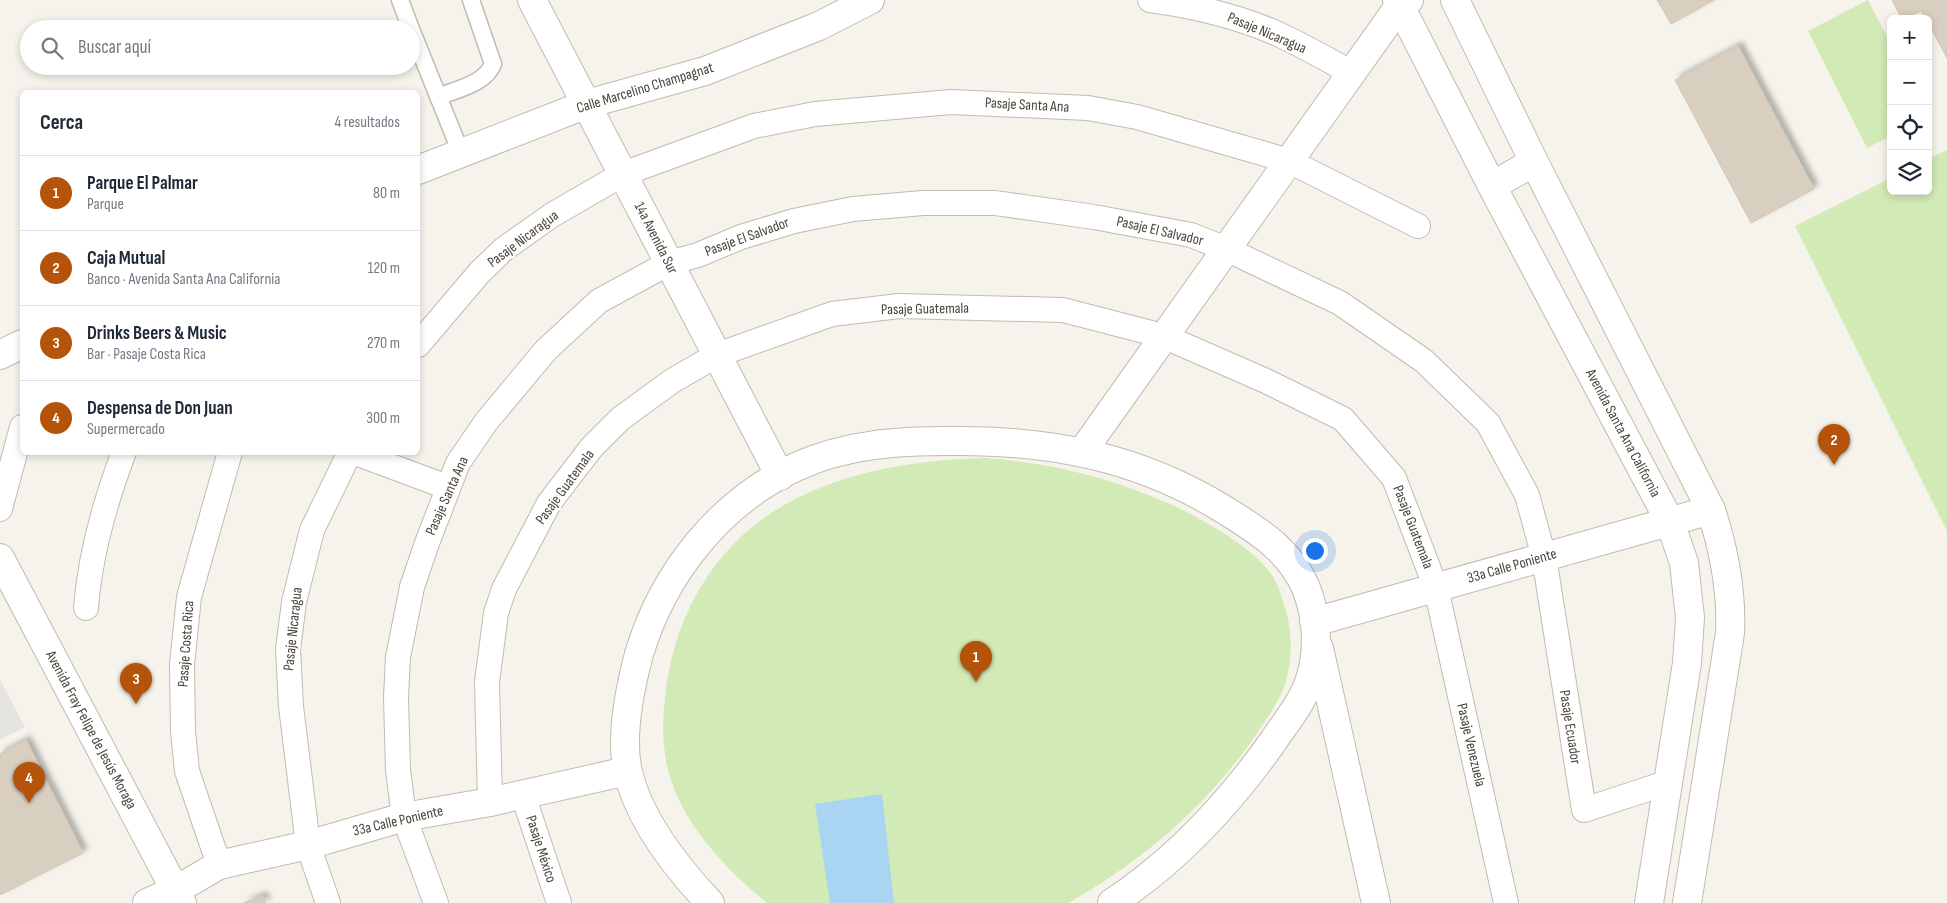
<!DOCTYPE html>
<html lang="es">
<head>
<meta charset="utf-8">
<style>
	:root { --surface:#fff; --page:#f6f6f7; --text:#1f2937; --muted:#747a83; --line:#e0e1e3; --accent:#b45309 }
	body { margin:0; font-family:"Sofia Sans Condensed",sans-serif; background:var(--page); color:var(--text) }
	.controls { position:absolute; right:15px; top:15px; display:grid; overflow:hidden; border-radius:8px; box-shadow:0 2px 8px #0003 }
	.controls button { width:45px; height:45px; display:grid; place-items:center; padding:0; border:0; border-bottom:1px solid var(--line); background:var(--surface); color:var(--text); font:25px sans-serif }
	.you { position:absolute; left:1314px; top:550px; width:18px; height:18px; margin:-12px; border:4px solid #fff; border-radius:50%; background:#1a73e8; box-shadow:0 0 0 8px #1a73e833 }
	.badge { display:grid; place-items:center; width:32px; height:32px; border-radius:50%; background:var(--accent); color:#fff; font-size:16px; font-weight:700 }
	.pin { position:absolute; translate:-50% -41px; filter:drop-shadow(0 1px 2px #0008) }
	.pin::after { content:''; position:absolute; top:26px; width:18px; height:15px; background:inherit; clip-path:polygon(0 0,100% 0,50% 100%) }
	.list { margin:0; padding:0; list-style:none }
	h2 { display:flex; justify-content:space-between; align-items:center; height:65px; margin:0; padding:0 20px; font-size:21px }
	h2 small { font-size:16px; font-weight:400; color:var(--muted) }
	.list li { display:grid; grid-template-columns:32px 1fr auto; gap:15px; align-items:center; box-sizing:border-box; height:75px; padding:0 20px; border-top:1px solid var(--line) }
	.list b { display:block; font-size:19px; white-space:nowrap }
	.list p { margin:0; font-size:16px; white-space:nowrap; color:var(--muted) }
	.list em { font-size:16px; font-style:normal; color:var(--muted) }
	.icon { flex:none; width:28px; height:28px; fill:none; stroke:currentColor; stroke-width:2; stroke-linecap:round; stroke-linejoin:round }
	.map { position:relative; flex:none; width:1947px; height:903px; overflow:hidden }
	.search { position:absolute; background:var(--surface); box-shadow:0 2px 8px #0003; left:20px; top:20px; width:400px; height:55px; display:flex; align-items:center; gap:12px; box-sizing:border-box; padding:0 18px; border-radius:28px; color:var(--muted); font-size:19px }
	.panel { position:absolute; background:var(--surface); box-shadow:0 2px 8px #0003; left:20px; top:90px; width:400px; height:365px; border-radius:8px }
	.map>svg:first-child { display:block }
</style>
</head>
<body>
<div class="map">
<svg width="1947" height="903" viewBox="0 0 1947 903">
	<defs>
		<filter id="shadow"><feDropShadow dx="4.5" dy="-4.5" stdDeviation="2.5" flood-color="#0004"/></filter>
	</defs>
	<rect width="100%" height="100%" fill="#f6f3ec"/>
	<path fill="#d2eab5" d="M1868,0L1891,45V136L1867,148L1808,31Z
		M1947,150V531L1795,226L1891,178V191H1928V159Z
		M983,458C1049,462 1112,478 1172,505C1201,518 1250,546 1269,571C1276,580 1281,593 1284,605C1293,630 1293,661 1284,687C1277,706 1262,725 1251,742C1202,810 1141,862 1068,903H767C728,871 687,829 671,780C662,753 662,725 665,698C673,617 714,544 786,504C845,471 915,460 983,458Z"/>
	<path fill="#e5e3e0" d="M0,680L25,727L0,740Z"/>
	<path fill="#a9d4f2" d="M882,794L894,903H830L815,804Z"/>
	<path fill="#d8cfc1" stroke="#d3c7b4" filter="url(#shadow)" d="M1657,0H1714L1671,24Z
		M1892,0H1947V58L1928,23V19H1926L1921,11L1902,19Z
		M1738,46L1814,189L1751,223L1675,80Z
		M26,740L83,853L0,895V754Z
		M263,896L266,903H243Z"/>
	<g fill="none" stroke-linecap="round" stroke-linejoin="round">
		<g stroke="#c2bbae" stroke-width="19">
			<path id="service" d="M400,0L411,29
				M411,29L461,153
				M438,97C457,89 485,84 493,64L471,0"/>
		</g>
		<g stroke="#c2bbae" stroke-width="26">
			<path id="pedestrian" d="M1150,0C1194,6 1239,16 1280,35C1304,46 1328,60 1352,73
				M418,345L480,272L504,249L552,215L623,174L754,126L815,114L951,102L1088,108L1137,117L1289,161L1418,226
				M353,452L447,487
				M0,509L22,427
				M86,608C90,555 105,502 124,452
				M523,795L559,903
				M490,802L487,682L496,613L504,589L549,503L592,447L620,419L672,381L717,355L832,314L899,306L1063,310L1163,336L1266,381L1343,419L1394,478L1436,588L1506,903
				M219,865L187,771L183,731L182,664L189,597L230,452
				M328,903L308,845L291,706L288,649L294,602L312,530L350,452
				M436,903L404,817L398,770L396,697L398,657L412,587L427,543L458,463L486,422L546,350L599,301L669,263L698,255L741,237L794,221L853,209L923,203H995L1094,217L1191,235L1226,249L1340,303L1424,361L1488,423L1527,495L1544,557L1584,810L1666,783"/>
		</g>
		<g stroke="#c2bbae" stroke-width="30">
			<path id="minor" d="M532,0L780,476
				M1082,452L1400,5L1409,0
				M1314,622L1711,510
				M1319,648L1376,903
				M147,903L176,890L219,865L308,845L404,817L490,802L627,771
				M710,903C677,868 639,820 628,772C620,738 630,688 639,654C663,574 720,501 798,466C847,444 898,441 951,441C1051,440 1141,457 1228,512C1260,532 1290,551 1306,588C1317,616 1319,648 1311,676C1304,701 1288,719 1274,740C1229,804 1177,860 1112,903"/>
		</g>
		<g stroke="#c2bbae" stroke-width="30">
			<path id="tertiary" d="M1397,0L1492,186L1670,522L1684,563L1690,618L1687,663L1649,903
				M1455,0L1534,162L1711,510C1724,550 1732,591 1730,633L1687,903
				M418,170L587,104L705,71L819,26L870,0
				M1492,186L1534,162
				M0,355L22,344
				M0,558L182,903"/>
		</g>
		<use href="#service" stroke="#fff" stroke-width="16"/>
		<use href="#pedestrian" stroke="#fff" stroke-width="24"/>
		<use href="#minor" stroke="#fff" stroke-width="28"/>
		<use href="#tertiary" stroke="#fff" stroke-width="28"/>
	</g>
	<g text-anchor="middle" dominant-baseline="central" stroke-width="4.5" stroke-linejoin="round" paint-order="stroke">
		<g font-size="15" fill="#4b4439" stroke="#fff">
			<text transform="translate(1267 33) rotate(23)">Pasaje Nicaragua</text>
			<text transform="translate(645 88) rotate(-17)">Calle Marcelino Champagnat</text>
			<text transform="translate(1027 105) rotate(3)">Pasaje Santa Ana</text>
			<text transform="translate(1160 231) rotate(13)">Pasaje El Salvador</text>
			<text transform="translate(747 237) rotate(-20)">Pasaje El Salvador</text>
			<text transform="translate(656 238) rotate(63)">14a Avenida Sur</text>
			<text transform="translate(523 239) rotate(-37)">Pasaje Nicaragua</text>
			<text transform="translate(925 309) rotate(-1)">Pasaje Guatemala</text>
			<text transform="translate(1623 433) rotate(62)">Avenida Santa Ana California</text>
			<text transform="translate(565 487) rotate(-54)">Pasaje Guatemala</text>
			<text transform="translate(447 496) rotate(-66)">Pasaje Santa Ana</text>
			<text transform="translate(1413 527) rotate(69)">Pasaje Guatemala</text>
			<text transform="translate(1512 566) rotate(-16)">33a Calle Poniente</text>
			<text transform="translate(293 629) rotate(-84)">Pasaje Nicaragua</text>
			<text transform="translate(186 644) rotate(-86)">Pasaje Costa Rica</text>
			<text transform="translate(1570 727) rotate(81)">Pasaje Ecuador</text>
			<text transform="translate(91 730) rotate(62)">Avenida Fray Felipe de Jesús Moraga</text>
			<text transform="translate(1471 745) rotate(77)">Pasaje Venezuela</text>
			<text transform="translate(398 821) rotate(-13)">33a Calle Poniente</text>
			<text transform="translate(541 849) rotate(72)">Pasaje México</text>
		</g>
	</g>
</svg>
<div class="controls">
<button>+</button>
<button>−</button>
<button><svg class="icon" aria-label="locate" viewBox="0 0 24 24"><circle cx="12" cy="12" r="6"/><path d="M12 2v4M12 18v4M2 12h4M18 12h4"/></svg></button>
<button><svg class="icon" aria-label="layers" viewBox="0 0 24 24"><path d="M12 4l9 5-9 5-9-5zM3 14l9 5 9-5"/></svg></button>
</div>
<div class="you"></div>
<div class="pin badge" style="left:976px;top:682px">1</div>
<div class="pin badge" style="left:1834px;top:465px">2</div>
<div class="pin badge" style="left:136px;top:704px">3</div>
<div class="pin badge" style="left:29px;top:803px">4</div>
<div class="search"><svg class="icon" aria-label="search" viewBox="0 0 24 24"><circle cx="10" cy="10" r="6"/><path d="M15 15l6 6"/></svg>Buscar aquí</div>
<section class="panel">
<h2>Cerca<small>4 resultados</small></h2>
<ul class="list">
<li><span class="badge">1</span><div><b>Parque El Palmar</b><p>Parque</p></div><em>80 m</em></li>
<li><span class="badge">2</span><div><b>Caja Mutual</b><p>Banco · Avenida Santa Ana California</p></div><em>120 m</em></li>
<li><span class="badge">3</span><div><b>Drinks Beers &amp; Music</b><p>Bar · Pasaje Costa Rica</p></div><em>270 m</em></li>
<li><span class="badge">4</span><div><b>Despensa de Don Juan</b><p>Supermercado</p></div><em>300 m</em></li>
</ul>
</section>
</div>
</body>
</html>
